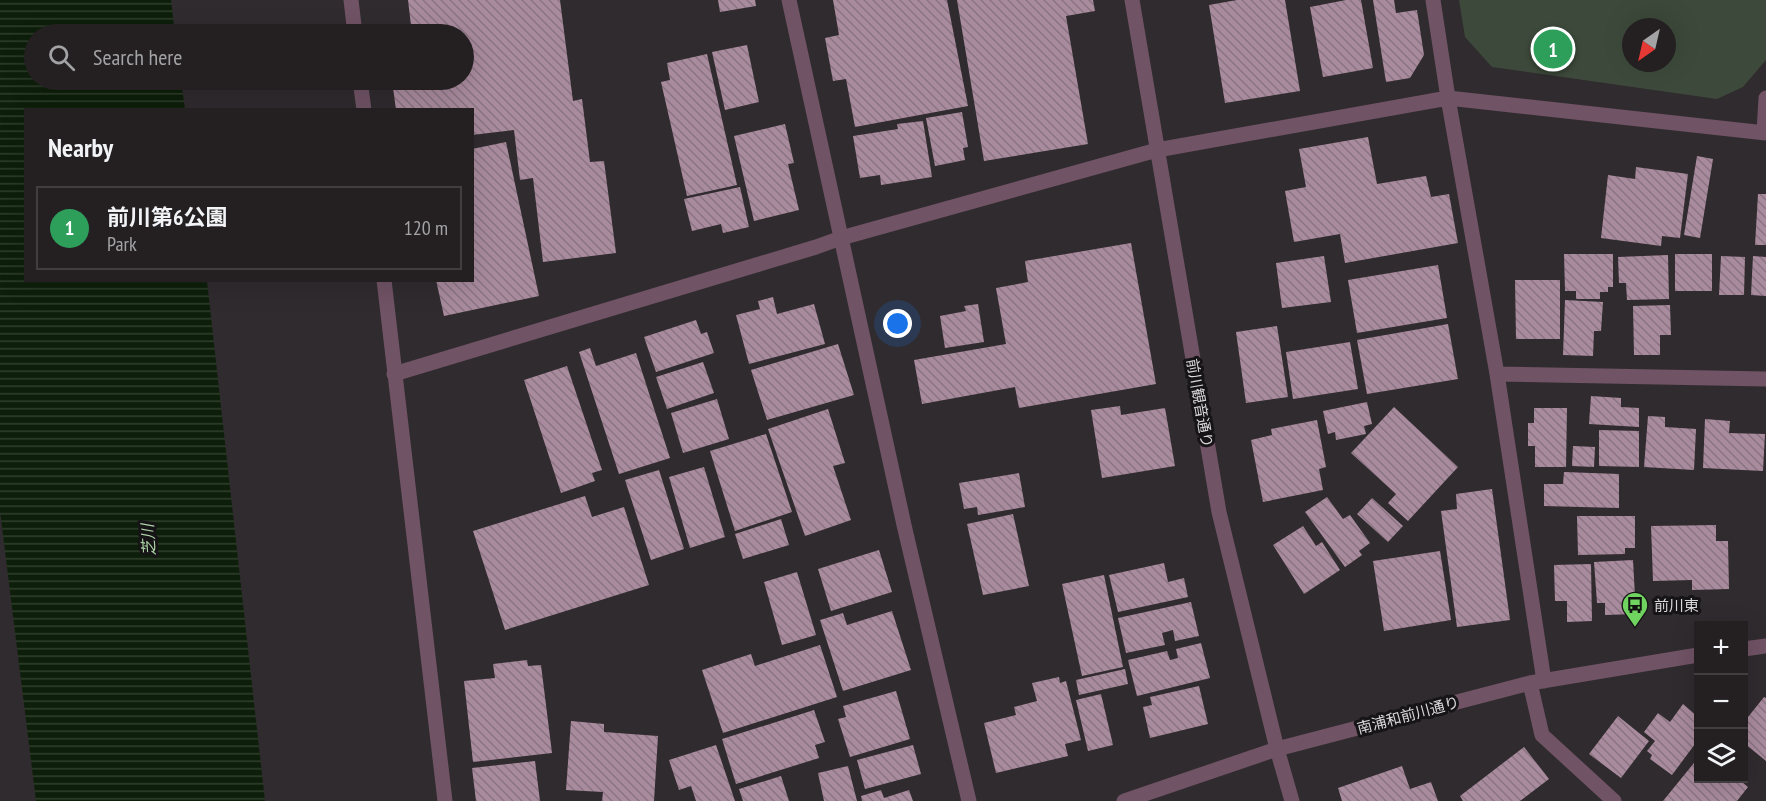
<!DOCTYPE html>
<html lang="en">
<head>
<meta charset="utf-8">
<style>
	:root { --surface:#242022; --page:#2c282a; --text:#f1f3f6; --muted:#a3a3a5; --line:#413e40; --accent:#70d35f }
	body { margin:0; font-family:"PT Sans Narrow","Noto Sans JP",sans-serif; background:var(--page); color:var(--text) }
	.controls { position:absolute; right:18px; bottom:18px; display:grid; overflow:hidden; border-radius:0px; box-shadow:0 6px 24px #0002 }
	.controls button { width:54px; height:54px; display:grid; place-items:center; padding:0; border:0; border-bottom:2px solid var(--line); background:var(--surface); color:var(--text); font:30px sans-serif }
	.compass { position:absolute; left:1622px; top:18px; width:54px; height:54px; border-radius:50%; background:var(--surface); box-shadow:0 6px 24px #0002; rotate:214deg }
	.you { position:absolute; left:898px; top:324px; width:21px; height:21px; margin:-15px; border:4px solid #fff; border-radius:50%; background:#1a73e8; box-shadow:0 0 0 9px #1a73e833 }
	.badge { display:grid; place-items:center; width:39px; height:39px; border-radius:50%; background:var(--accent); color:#fff; font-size:20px; font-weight:700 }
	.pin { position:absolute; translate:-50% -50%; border:3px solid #fff; box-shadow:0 2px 6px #0006 }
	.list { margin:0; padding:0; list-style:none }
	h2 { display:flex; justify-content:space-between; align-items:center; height:78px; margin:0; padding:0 24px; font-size:26px }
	h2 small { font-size:20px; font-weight:400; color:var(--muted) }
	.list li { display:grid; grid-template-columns:39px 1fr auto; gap:18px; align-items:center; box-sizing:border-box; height:84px; margin:0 12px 12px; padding:0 12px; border:2px solid var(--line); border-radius:0px }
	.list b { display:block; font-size:22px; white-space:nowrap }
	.list p { margin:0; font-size:20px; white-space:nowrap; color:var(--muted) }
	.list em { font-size:20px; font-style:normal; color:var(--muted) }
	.icon { flex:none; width:33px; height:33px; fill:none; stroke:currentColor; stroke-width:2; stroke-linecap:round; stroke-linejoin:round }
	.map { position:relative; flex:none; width:1766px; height:801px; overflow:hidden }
	.search { position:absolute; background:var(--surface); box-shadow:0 6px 24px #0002; left:24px; top:24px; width:450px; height:66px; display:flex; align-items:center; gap:15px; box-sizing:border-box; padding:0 21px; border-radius:33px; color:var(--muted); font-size:22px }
	.panel { position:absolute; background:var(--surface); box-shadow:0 6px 24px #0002; left:24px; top:108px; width:450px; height:174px; border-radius:0px }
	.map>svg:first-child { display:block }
</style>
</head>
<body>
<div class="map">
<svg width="1766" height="801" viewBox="0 0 1766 801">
	<defs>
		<pattern id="water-rules" width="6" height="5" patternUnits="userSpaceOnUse" patternTransform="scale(1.5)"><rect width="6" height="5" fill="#0d1f0a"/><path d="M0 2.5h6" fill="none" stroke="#303f2d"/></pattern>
		<pattern id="building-back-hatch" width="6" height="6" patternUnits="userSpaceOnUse" patternTransform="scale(1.5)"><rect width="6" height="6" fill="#a98b9e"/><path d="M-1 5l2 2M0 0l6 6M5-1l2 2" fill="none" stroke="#8a7482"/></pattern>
	</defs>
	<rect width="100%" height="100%" fill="#302b2e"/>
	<path fill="#3d4a3b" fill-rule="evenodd" d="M1459,0H1766V60L1743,87L1717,99L1492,67L1465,37ZM1631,27H1667V63H1631Z"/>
	<path fill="url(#water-rules)" d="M0,0H171L175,34H34V80H181L185,109L26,110V280L207,281L265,801H36L0,511Z"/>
	<path fill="url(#building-back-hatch)" d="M408,0H560L573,101L582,99L590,162L604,161L616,253L543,262L533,178L520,180L514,130L472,135V110H396L392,80H464V34H412Z
		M718,0H755L756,6L720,12Z
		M833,0H947L968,106L855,127L846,79L833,81L825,38L839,35Z
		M957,0H1093L1095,11L1066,16L1088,144L984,161Z
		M1237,0H1285L1300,91L1225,103L1209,5Z
		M1346,0H1361L1373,68L1323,77L1310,7Z
		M1373,0H1394L1396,13L1417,10L1424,55L1410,78L1386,82Z
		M747,45L759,102L725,110L712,52Z
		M707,54L737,185L687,196L661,82L670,80L667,63Z
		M962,112L968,147L963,148L965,160L935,166L926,118Z
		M923,121L932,177L881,185L880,175L860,178L853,136L898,129L897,124Z
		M785,124L794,163L788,164L799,210L754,221L734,136Z
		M1368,137L1377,184L1426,176L1431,197L1449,194L1458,243L1345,263L1340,234L1294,242L1285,191L1306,187L1299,149Z
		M506,142L539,296L444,316L436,280H472V149Z
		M1697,156L1713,159L1700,238L1684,235Z
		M1636,167L1688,174L1680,238L1662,236L1661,246L1601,238L1608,175L1635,179Z
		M740,187L749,227L723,233L721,224L692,231L684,199Z
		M1758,194H1766V245H1755Z
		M1131,243L1156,384L1019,408L1015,387L922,404L914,360L1006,344L996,288L1028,282L1025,261Z
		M1564,254H1613V287H1608V292H1600V299H1576V291H1565Z
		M1675,254H1712V291H1675Z
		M1668,255L1669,299L1627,300L1626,283H1619L1618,257Z
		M1324,256L1331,302L1282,308L1276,263Z
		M1721,256L1745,257L1744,295H1719Z
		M1753,256L1766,257V296L1751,295Z
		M1438,265L1447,318L1357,333L1348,280Z
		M1515,280H1560V339H1516Z
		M773,297L777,314L814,304L825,344L749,364L736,315L760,309L758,301Z
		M1565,300L1603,302L1601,331H1594L1593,356L1563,355Z
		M978,304L984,342L945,348L940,316L966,311L964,306Z
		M1670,305L1671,335H1660V355H1634L1633,306Z
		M696,320L701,334L707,332L714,353L656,372L644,337Z
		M1448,324L1458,379L1367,394L1357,340Z
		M1277,326L1288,397L1246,403L1236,332Z
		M1350,342L1358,389L1293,399L1286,352Z
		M838,344L854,395L767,420L751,370Z
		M590,348L596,366L636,353L670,458L619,474L579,352Z
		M703,362L714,393L667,409L656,377Z
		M567,366L602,470L592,473L595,481L561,493L524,380Z
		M1591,396L1621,398V407L1639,408V427L1589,424Z
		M717,399L729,439L683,453L671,413Z
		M1367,402L1372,424L1364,426L1366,434L1336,440L1335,432L1328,434L1323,411Z
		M1120,406L1121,415L1165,408L1175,466L1102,478L1091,410Z
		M1394,407L1458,467L1408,521L1388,503L1396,494L1351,453Z
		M1534,408H1567L1566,467H1535V446H1528V423H1534Z
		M828,409L845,463L833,466L851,520L805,536L768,429Z
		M1648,416L1665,417V427L1696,429L1694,470L1644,467Z
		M1705,419L1730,421L1729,433L1765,434L1763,471L1703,468Z
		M1317,420L1326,467L1319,469L1323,490L1263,502L1251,440L1272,435L1271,429Z
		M1599,430L1639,431V467L1599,466Z
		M766,434L792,512L735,531L710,451Z
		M1573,446L1595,447L1594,467L1572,466Z
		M704,467L725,537L690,548L669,477Z
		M659,470L684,549L651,560L625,480Z
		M1564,472L1619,474V508L1544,506V484H1563Z
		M1019,473L1025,507L978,515L977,507L964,509L959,483Z
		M1492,489L1510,620L1457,627L1441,511L1457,509L1456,494Z
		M585,496L592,517L624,507L649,585L505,630L473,531Z
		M1327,497L1343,519L1350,515L1370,543L1359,551L1362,555L1345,567L1305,512Z
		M1372,498L1403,526L1388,542L1357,514Z
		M1013,514L1029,586L983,595L967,524Z
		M1577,516H1635V548H1625V554L1578,555Z
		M781,519L789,545L743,559L735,534Z
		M1716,525V541H1728L1729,589L1692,590V580L1653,581L1651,526Z
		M1303,526L1316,546L1322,542L1340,570L1304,594L1273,545Z
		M879,550L892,592L831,611L818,569Z
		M1440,551L1451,620L1384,631L1373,561Z
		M1633,560L1636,614L1605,615V603H1597L1594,562Z
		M1164,563L1168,582L1184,578L1188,597L1118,612L1109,575Z
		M1591,564L1592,621L1567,622V601H1555L1554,565Z
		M797,572L816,635L782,645L764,582Z
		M1104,575L1123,667L1082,676L1062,584Z
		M1191,602L1199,636L1175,641L1173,630L1162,633L1165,645L1126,653L1118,618Z
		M892,611L911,670L843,691L820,620L843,613L847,625Z
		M1201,643L1210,678L1137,696L1128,660L1167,651L1170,660L1178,658L1176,649Z
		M820,645L837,697L723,733L702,670L751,654L755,666Z
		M527,660L528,666L541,665L552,753L473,762L464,681L495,678L493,664Z
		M1125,669L1128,684L1079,695L1076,680Z
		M1059,677L1060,683L1066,681L1081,740L1065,744L1068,756L996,773L984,723L1016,715L1014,707L1037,701L1032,683Z
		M1199,686L1208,724L1150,738L1143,707L1152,705L1150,697Z
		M896,691L910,739L850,757L838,719L846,717L843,706Z
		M1101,694L1113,745L1088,751L1076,700Z
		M1764,697L1766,698V761L1744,743V722Z
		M1683,704L1698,717V740L1672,775L1650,759L1652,755L1647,751L1655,741L1644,732L1658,713L1670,722Z
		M814,710L825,742L815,745L819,758L736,784L722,739Z
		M1618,716L1649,741L1621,778L1589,754Z
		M571,721L604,724V732L658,736L654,801H602L603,792L566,790Z
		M716,745L735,801H696L691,786L679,790L669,760Z
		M913,745L921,774L865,789L857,760Z
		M1524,747L1549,779L1520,801H1463L1460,796Z
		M1698,758V778H1737L1748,787L1737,801H1663Z
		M535,761L540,801H476L472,768Z
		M848,766L857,801H824L818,773Z
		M1402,766L1410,789L1431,782L1438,801H1342L1338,788Z
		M781,776L789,801H743L739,789Z
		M881,790L884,798L909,790L913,801H862L861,796Z"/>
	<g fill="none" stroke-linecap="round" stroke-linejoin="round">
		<path stroke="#705365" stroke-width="15" d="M351,0L355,34
			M789,0L904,525L969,801
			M1132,0L1219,512L1277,749L1292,801
			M1433,0L1448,98L1497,374L1544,681
			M360,80L364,110
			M1764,132L1766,98
			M384,280L445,801
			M394,374L816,247L841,238L1157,150L1448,98L1766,133
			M1497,374L1766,379
			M1744,649L1766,646
			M1530,683L1542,735L1614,801
			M1124,801L1277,749L1530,683L1698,655"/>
	</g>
	<defs>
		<g id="bus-pin" transform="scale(1.35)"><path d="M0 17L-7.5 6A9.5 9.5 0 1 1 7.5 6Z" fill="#70d35f" stroke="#161416"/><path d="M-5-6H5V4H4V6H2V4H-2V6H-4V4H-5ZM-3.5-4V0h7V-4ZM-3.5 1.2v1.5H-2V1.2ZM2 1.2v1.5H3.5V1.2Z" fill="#111"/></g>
	</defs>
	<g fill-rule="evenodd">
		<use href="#bus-pin" x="1635" y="605"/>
	</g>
	<g text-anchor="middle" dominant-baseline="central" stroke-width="6" stroke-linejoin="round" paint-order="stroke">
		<g font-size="15" fill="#dad7d9" stroke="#161416">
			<text transform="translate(1200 403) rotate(80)">前川観音通り</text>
			<text transform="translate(1408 715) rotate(-15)">南浦和前川通り</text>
		</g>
		<g font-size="15" fill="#dad7d9" stroke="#161416" text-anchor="start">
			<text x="1654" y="605">前川東</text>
		</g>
		<g font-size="16" font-style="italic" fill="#add4a6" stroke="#161416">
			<text transform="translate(148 540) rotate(-94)">芝川</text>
		</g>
	</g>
</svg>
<div class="controls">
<button>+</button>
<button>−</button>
<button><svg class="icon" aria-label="layers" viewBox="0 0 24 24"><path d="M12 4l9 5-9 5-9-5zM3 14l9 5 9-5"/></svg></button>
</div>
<svg class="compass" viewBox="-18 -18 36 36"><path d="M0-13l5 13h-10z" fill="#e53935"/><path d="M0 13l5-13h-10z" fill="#a3a3a5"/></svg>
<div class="you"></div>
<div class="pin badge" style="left:1553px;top:49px;background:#2e9e5b">1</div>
<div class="search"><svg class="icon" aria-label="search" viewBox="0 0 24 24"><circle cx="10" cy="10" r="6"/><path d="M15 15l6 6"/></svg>Search here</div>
<section class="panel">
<h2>Nearby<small></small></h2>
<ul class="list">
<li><span class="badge" style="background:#2e9e5b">1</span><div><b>前川第6公園</b><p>Park</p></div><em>120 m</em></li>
</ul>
</section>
</div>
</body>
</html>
